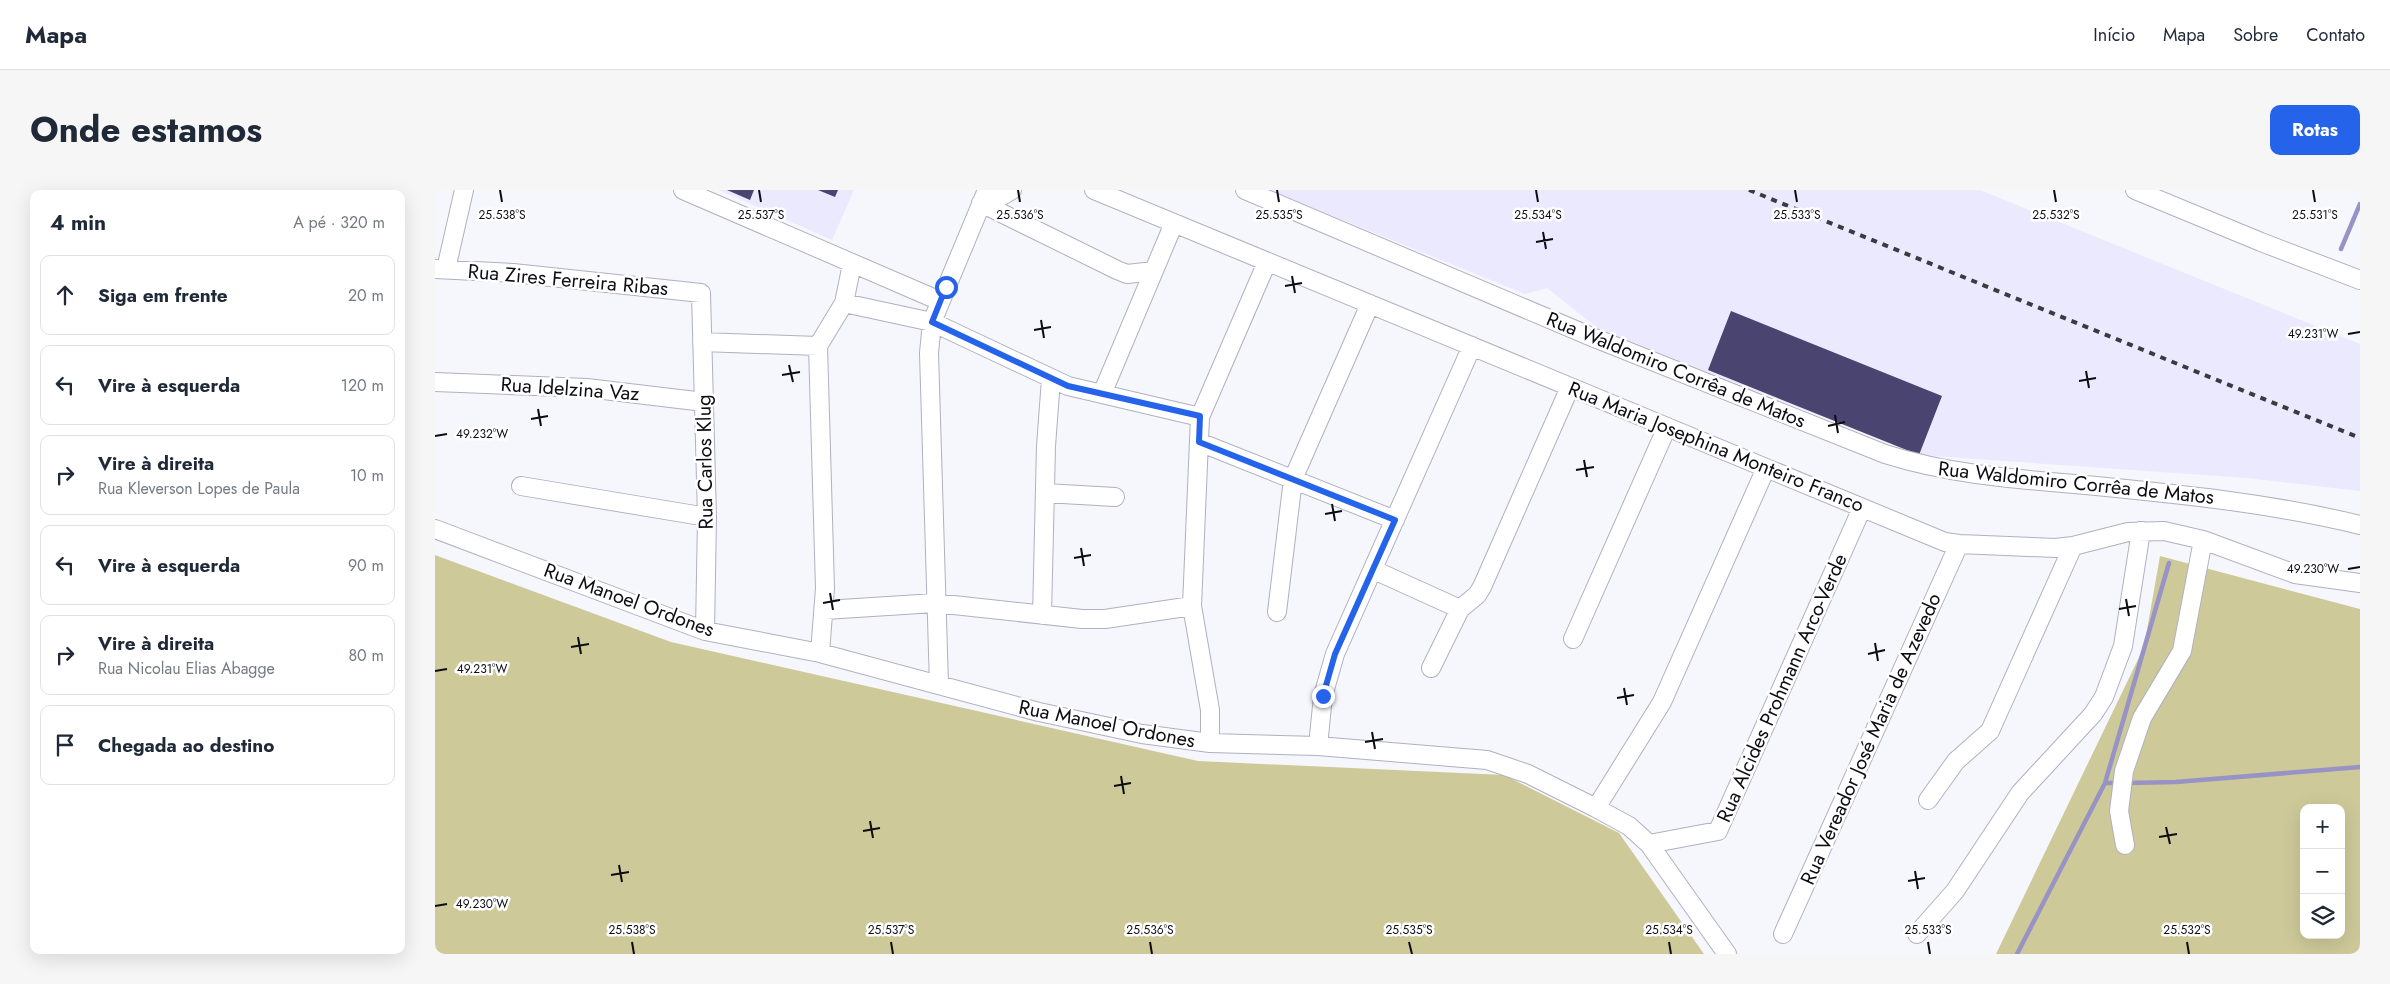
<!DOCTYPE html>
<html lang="pt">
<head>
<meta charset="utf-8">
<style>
	:root { --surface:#fff; --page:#f6f6f7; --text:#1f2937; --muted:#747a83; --line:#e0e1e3; --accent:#2563eb }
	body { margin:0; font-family:Jost,sans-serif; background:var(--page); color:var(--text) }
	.controls { position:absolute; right:15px; bottom:15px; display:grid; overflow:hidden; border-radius:10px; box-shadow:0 5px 20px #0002 }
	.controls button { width:45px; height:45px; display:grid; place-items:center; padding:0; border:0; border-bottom:1px solid var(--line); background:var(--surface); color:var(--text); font:25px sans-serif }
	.stop { position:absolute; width:15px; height:15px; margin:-11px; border:4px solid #2563eb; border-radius:50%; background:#fff }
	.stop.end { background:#2563eb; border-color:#fff; box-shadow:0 1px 5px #0008 }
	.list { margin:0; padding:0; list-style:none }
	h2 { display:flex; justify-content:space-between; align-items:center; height:65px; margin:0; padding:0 20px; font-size:21px }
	h2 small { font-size:16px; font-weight:400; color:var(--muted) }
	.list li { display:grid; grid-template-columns:32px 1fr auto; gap:15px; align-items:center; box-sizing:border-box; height:80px; margin:0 10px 10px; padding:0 10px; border:1px solid var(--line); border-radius:10px }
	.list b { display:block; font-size:19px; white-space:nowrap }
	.list p { margin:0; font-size:16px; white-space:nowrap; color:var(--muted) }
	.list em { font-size:16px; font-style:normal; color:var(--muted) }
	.icon { flex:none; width:28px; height:28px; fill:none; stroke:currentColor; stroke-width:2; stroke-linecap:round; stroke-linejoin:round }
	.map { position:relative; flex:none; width:1925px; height:764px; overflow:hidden; border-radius:10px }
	header { display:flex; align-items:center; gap:30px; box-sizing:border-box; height:70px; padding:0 25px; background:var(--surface); border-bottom:1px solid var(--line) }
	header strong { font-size:24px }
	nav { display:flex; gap:28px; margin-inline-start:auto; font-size:18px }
	.intro { display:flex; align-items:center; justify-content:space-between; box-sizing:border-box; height:120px; padding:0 30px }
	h1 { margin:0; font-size:35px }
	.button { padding:12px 22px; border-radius:10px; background:var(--accent); color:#fff; font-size:18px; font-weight:700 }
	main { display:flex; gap:30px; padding:0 30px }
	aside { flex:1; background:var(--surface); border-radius:10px; box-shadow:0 5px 20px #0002 }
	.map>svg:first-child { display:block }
</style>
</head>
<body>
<header>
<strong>Mapa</strong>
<nav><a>Início</a><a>Mapa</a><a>Sobre</a><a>Contato</a></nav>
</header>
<div class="intro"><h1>Onde estamos</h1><a class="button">Rotas</a></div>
<main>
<aside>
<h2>4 min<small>A pé · 320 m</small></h2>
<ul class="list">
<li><svg class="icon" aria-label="ahead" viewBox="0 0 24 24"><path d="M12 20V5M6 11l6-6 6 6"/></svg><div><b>Siga em frente</b></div><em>20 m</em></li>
<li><svg class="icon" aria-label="left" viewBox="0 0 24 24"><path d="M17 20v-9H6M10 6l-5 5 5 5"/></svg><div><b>Vire à esquerda</b></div><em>120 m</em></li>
<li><svg class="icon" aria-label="right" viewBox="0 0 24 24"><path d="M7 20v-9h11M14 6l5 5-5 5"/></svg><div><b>Vire à direita</b><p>Rua Kleverson Lopes de Paula</p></div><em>10 m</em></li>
<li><svg class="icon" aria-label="left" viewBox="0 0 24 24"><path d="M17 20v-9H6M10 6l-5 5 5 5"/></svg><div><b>Vire à esquerda</b></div><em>90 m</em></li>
<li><svg class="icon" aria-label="right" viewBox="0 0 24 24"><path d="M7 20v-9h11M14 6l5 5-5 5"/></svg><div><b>Vire à direita</b><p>Rua Nicolau Elias Abagge</p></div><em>80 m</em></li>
<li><svg class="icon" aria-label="arrive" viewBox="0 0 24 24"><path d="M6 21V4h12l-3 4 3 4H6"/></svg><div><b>Chegada ao destino</b></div></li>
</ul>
</aside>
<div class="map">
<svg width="1925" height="764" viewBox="0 0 1925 764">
	<rect width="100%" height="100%" fill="#f6f6fd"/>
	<path fill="#eae9fe" d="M284,0H419L397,50Z
		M834,0H1545L1925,154V301L1812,288L1484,265L1164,139L1112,98L1090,104Z"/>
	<path fill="#cdc999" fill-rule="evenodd" d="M0,365L236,452L763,571L1069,585L1184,643L1269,764H0Z
		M1725,366L1925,419V764H1561L1709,457ZM1869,618H1906V745H1869Z"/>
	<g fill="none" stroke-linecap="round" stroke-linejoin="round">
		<path stroke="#9893c5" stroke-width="4.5" d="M1906,59L1925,14
			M1670,593H1684
			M1692,593L1741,592L1925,577
			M1582,764L1670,593L1734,373"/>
	</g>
	<path fill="#4a4471" d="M292,0H319L315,10Z
		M383,0H403L400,7Z
		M1296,121L1507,206L1484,265L1273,180Z"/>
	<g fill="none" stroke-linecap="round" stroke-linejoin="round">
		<g stroke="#b0b0c1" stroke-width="20">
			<path id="minor" d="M248,0L505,111
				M659,0L1510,352L1524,354L1620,358L1638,356L1693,342L1729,341L1768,350L1860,384L1925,393
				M810,0L1157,147L1450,264C1516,285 1583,289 1651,295C1743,304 1835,313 1925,335
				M1700,0L1826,52L1925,90
				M546,13L682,80L692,84L719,81
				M546,13L567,6L577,0
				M0,79L78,83L266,103L272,327L270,441
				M11,79L29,0
				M409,113L497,132L633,196L765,227
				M267,152L383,156
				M0,192L152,198L269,212
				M667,204L739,33
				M764,252L960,330
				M86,296L272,327
				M610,303L680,307
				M0,339L270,441L385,463L604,522L707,544L775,553L883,556L1052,570L1093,584L1161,618L1194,636L1214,654L1292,764
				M939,380L1025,419
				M390,420L500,413L647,429H670L757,416
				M842,422L858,289L935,114
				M607,425L611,256L616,189
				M1138,449L1232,237
				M385,463L390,398L383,156L409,113L417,74
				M996,478L1025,419L1042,405L1047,397L1135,197
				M504,495L494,163L497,132L552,0
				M775,553V520L757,416L765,227L832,72
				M883,556L888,506L900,464L1037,156
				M1493,610L1521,571L1555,541L1638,356
				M1161,618L1227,512L1331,278
				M1214,654L1283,641L1427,318
				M1690,655L1684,621L1689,581L1707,528L1747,461L1768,350
				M1348,744L1524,354
				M1482,744L1520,701L1585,603L1658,524L1669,507L1688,456L1706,341"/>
		</g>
		<use href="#minor" stroke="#fff" stroke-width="18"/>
		<path stroke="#3a3a40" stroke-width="4" stroke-dasharray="6 6" stroke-linecap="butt" d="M1314,0L1925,248"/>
	</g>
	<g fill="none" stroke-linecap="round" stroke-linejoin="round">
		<path stroke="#2563eb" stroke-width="6" d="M511,97L497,132L633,196L765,226L764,252L960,330L900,464L888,506"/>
	</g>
	<path fill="none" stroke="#0c0c12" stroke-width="2" d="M65,0L67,12M324,0L326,12M583,0L585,12M842,0L844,12M1101,0L1103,12M1360,0L1362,12M1619,0L1621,12M1878,0L1880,12M1108,42L1111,59M1101,52L1118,49M857,86L860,103M850,96L867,93M606,130L609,148M599,140L616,137M1913,144L1925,142M354,175L358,192M1651,181L1654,198M347,185L365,182M1644,191L1661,188M103,219L106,236M1400,225L1403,243M96,229L113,226M1393,236L1410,232M0,246L12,244M1149,270L1152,287M1141,280L1159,277M897,314L900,331M890,324L907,321M646,358L649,376M639,368L656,365M1913,379L1925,377M395,403L398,420M1691,409L1694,426M388,413L405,410M1684,419L1701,416M143,447L146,464M1440,453L1443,471M136,457L154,454M1433,464L1450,460M0,481L12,479M1189,498L1192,515M1182,508L1199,505M937,542L940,559M930,552L948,549M686,586L689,604M679,596L696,593M435,631L438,648M1731,637L1735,654M428,641L445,638M1724,647L1742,644M184,675L187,692M1480,681L1483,699M176,685L194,682M1473,691L1490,688M0,716L12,714M197,752L199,764M456,752L458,764M715,752L717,764M974,752L977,764M1234,752L1236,764M1493,752L1495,764M1752,752L1754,764"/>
	<g text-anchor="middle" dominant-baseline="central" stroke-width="5" stroke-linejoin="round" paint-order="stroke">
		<g font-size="20" fill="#0c0c12" stroke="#fff">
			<text transform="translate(133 90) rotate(5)">Rua Zires Ferreira Ribas</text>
			<text transform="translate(1241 180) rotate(22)">Rua Waldomiro Corrêa de Matos</text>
			<text transform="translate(135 199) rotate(4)">Rua Idelzina Vaz</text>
			<text transform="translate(1281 257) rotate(22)">Rua Maria Josephina Monteiro Franco</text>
			<text transform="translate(270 272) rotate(-91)">Rua Carlos Klug</text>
			<text transform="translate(1641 293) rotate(6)">Rua Waldomiro Corrêa de Matos</text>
			<text transform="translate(194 410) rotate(20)">Rua Manoel Ordones</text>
			<text transform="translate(1347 498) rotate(-66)">Rua Alcides Prohmann Arco-Verde</text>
			<text transform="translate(672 534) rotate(11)">Rua Manoel Ordones</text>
			<text transform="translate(1436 549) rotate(-66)">Rua Vereador José Maria de Azevedo</text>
		</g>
	</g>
	<g font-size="12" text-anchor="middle" fill="#0c0c12" stroke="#fff" stroke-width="5" stroke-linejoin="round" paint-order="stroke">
		<text x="67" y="29">25.538°S</text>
		<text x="326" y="29">25.537°S</text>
		<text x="585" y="29">25.536°S</text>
		<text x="844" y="29">25.535°S</text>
		<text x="1103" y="29">25.534°S</text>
		<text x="1362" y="29">25.533°S</text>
		<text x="1621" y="29">25.532°S</text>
		<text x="1880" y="29">25.531°S</text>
		<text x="1878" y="148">49.231°W</text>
		<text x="47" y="248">49.232°W</text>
		<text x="1878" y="383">49.230°W</text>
		<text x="47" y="483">49.231°W</text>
		<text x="47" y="718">49.230°W</text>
		<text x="197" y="744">25.538°S</text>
		<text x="456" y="744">25.537°S</text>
		<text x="715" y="744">25.536°S</text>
		<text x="974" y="744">25.535°S</text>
		<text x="1234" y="744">25.534°S</text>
		<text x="1493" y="744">25.533°S</text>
		<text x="1752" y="744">25.532°S</text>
	</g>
</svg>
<div class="controls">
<button>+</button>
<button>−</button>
<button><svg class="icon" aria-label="layers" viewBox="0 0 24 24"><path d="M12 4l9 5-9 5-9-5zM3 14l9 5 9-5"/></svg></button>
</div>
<div class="stop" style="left:511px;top:97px"></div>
<div class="stop end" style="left:888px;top:506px"></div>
</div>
</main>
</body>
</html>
